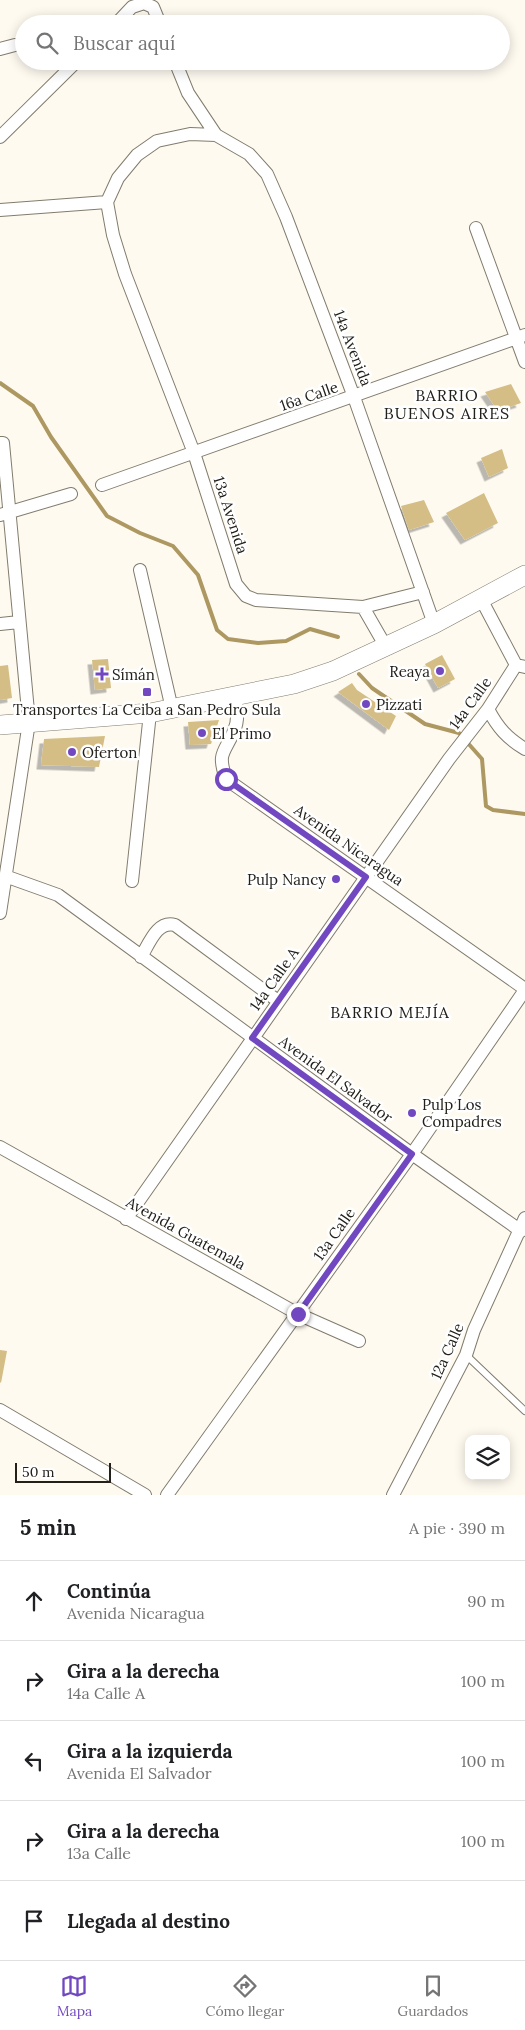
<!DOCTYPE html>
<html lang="es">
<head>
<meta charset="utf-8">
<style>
	:root { --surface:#fff; --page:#f6f6f6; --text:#202124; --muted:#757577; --line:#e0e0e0; --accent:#7248c1 }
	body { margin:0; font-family:Lora,serif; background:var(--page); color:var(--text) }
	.controls { position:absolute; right:15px; bottom:15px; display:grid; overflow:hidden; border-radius:10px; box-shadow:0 2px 12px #0003 }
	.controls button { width:45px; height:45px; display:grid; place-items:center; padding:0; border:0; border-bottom:1px solid var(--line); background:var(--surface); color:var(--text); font:25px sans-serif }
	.scale { position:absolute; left:15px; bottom:12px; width:96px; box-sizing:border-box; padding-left:5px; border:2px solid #23201a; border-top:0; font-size:14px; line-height:18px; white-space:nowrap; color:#23201a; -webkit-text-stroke:4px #fff; paint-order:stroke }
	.stop { position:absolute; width:15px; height:15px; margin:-11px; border:4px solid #7248c1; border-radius:50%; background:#fff }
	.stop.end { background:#7248c1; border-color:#fff; box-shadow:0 1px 5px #0008 }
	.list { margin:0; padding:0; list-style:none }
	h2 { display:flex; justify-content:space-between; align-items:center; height:65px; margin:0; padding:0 20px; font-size:21px }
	h2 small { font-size:16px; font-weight:400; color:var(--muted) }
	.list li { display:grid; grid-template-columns:32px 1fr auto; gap:15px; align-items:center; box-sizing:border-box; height:80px; padding:0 20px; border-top:1px solid var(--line) }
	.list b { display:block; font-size:19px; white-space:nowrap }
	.list p { margin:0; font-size:16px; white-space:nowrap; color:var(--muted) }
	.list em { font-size:16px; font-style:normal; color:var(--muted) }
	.icon { flex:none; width:28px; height:28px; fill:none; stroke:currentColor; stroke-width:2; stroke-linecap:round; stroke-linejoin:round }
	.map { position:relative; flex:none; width:525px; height:1495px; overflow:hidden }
	.search { position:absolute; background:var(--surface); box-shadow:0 2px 12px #0003; left:15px; right:15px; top:15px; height:55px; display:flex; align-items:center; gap:12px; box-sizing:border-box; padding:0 18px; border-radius:28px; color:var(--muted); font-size:19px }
	.sheet { height:465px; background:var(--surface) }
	nav { display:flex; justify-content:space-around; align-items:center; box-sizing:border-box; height:70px; border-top:1px solid var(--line); background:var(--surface); font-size:14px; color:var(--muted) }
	nav a { display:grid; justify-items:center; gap:2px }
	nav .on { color:var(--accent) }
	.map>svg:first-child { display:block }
</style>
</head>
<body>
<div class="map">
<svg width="525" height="1495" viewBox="0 0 525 1495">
	<defs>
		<filter id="shadow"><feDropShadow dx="-4.5" dy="4.5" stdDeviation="0" flood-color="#0004"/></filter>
	</defs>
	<rect width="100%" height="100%" fill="#fefaf0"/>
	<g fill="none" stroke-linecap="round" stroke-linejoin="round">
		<path stroke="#ae9862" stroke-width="4" d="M0,383L33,406L51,437L107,516L140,533L173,546L198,575L217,630L228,639L258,643L286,641L310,629L338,637
			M359,674L372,688L425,724L459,733L482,759L486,806L493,810L525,814"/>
	</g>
	<path fill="#d5be86" filter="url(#shadow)" d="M511,384L521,403L498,411L485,392Z
		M502,449L508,468L489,477L481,458Z
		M484,493L498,523L465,540L446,513Z
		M424,500L434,522L409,530L401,506Z
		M442,655L455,679L438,688L425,664Z
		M108,659L111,688L95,690L92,660Z
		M8,665L12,698L0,700V666Z
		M352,683L357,690L396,716L389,730L338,692Z
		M219,720L211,744L190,745L188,722Z
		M105,736L99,767L41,765L44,739Z
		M0,1350L7,1351L1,1383L0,1382Z"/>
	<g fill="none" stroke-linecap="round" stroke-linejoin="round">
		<g stroke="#827c6d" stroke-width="8">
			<path id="service" d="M466,1355L525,1411"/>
		</g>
		<g stroke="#827c6d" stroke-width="14">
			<path id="minor" d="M116,24L132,7L144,3L153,7L160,24
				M0,49L15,45
				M175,61L188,93L216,135L249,154L267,174L286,217L354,397L434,624
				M216,135L190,134L157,141L137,155L118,178L107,202L113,235L125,274L194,453L236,584L246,596L256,600L363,607L423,592
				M0,137L77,61
				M0,210L107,202
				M476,228L525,362
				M0,443H3L29,722L0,913
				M102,485L525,335
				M0,515L71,494
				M140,570L172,709
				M481,599L516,665L525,667
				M363,607L386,647
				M0,624L19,622
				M235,696C237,708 239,720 234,731C224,754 217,752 226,779L525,989
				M488,709C498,728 507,738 525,749
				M5,876L58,895L412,1154L521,1231
				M132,881L150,713
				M141,957C149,944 157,920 175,925L278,1001
				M0,1147L298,1314L359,1341
				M126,1219L449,759L488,709L516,665
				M0,1410L145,1495
				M167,1495L412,1154L525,990
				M393,1495L466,1355L474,1330L525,1218"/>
		</g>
		<g stroke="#827c6d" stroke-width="20">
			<path id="primary" d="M0,725L150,713L294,684L333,671L434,624L525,575"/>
		</g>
		<use href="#service" stroke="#fff" stroke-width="6"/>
		<use href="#minor" stroke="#fff" stroke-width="12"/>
		<use href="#primary" stroke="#fff" stroke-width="19"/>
	</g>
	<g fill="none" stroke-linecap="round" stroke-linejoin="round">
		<path stroke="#7248c1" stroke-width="6" d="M226,779L366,877L252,1038L412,1154L298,1314"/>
	</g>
	<g fill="#7248c1" stroke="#fff" stroke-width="2">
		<circle cx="440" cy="671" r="5"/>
		<path d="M99.5 666.5h5v5h5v5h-5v5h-5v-5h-5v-5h5z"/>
		<rect x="142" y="687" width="10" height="10" rx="2.5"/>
		<circle cx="366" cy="704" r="5"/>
		<circle cx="202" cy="733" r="5"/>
		<circle cx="72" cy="752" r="5"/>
		<circle cx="336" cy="879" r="5"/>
		<circle cx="412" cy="1113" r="5"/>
	</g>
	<g text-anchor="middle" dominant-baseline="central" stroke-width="5" stroke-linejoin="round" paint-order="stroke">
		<g font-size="15" fill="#23201a" stroke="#fff">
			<text transform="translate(353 348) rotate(69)">14a Avenida</text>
			<text transform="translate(309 396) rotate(-19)">16a Calle</text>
			<text transform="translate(231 515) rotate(72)">13a Avenida</text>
			<text transform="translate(470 703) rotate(-54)">14a Calle</text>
			<text transform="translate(349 845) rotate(35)">Avenida Nicaragua</text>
			<text transform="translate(274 979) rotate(-55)">14a Calle A</text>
			<text transform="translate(336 1079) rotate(36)">Avenida El Salvador</text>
			<text transform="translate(186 1233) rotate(29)">Avenida Guatemala</text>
			<text transform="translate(334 1234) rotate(-55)">13a Calle</text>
			<text transform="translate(447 1351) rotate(-66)">12a Calle</text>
		</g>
		<g font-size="15" fill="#23201a" stroke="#fff" text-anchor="start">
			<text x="430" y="671" text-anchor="end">Reaya</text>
			<text x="112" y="674">Símán</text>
			<text x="376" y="704">Pizzati</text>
			<text x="147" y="709" text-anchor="middle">Transportes La Ceiba a San Pedro Sula</text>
			<text x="212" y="733">El Primo</text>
			<text x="82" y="752">Oferton</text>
			<text x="326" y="879" text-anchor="end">Pulp Nancy</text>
			<text x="422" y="1104">Pulp Los<tspan x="422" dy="17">Compadres</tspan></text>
		</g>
		<g font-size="16" letter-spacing="1" fill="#23201a" stroke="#fff">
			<text x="447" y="395">BARRIO<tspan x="447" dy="18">BUENOS AIRES</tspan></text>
			<text x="390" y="1012">BARRIO MEJÍA</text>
		</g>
	</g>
</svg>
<div class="controls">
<button><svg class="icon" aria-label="layers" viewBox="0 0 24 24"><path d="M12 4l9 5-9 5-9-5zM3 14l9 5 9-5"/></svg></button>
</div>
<div class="scale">50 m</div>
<div class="stop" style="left:226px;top:779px"></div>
<div class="stop end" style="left:298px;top:1314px"></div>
<div class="search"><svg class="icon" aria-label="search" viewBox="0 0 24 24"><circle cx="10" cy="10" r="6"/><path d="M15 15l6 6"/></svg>Buscar aquí</div>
</div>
<section class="sheet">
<h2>5 min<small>A pie · 390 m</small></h2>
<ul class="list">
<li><svg class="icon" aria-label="ahead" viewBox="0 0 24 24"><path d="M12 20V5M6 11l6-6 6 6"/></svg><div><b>Continúa</b><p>Avenida Nicaragua</p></div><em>90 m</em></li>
<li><svg class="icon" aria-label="right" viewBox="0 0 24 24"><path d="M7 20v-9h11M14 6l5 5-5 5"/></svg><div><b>Gira a la derecha</b><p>14a Calle A</p></div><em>100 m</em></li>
<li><svg class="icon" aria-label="left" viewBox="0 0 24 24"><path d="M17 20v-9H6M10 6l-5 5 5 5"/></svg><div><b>Gira a la izquierda</b><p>Avenida El Salvador</p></div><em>100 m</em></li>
<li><svg class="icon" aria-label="right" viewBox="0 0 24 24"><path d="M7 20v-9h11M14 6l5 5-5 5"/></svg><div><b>Gira a la derecha</b><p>13a Calle</p></div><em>100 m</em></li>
<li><svg class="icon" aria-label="arrive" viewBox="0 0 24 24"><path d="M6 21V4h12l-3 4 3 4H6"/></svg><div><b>Llegada al destino</b></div></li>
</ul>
</section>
<nav>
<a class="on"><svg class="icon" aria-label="map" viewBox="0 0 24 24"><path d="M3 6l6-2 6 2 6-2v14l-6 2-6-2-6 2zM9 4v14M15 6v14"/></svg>Mapa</a>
<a><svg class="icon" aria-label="directions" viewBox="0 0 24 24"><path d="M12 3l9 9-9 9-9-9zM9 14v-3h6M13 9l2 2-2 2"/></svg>Cómo llegar</a>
<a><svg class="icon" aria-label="saved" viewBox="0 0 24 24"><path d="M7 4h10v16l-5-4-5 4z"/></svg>Guardados</a>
</nav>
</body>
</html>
